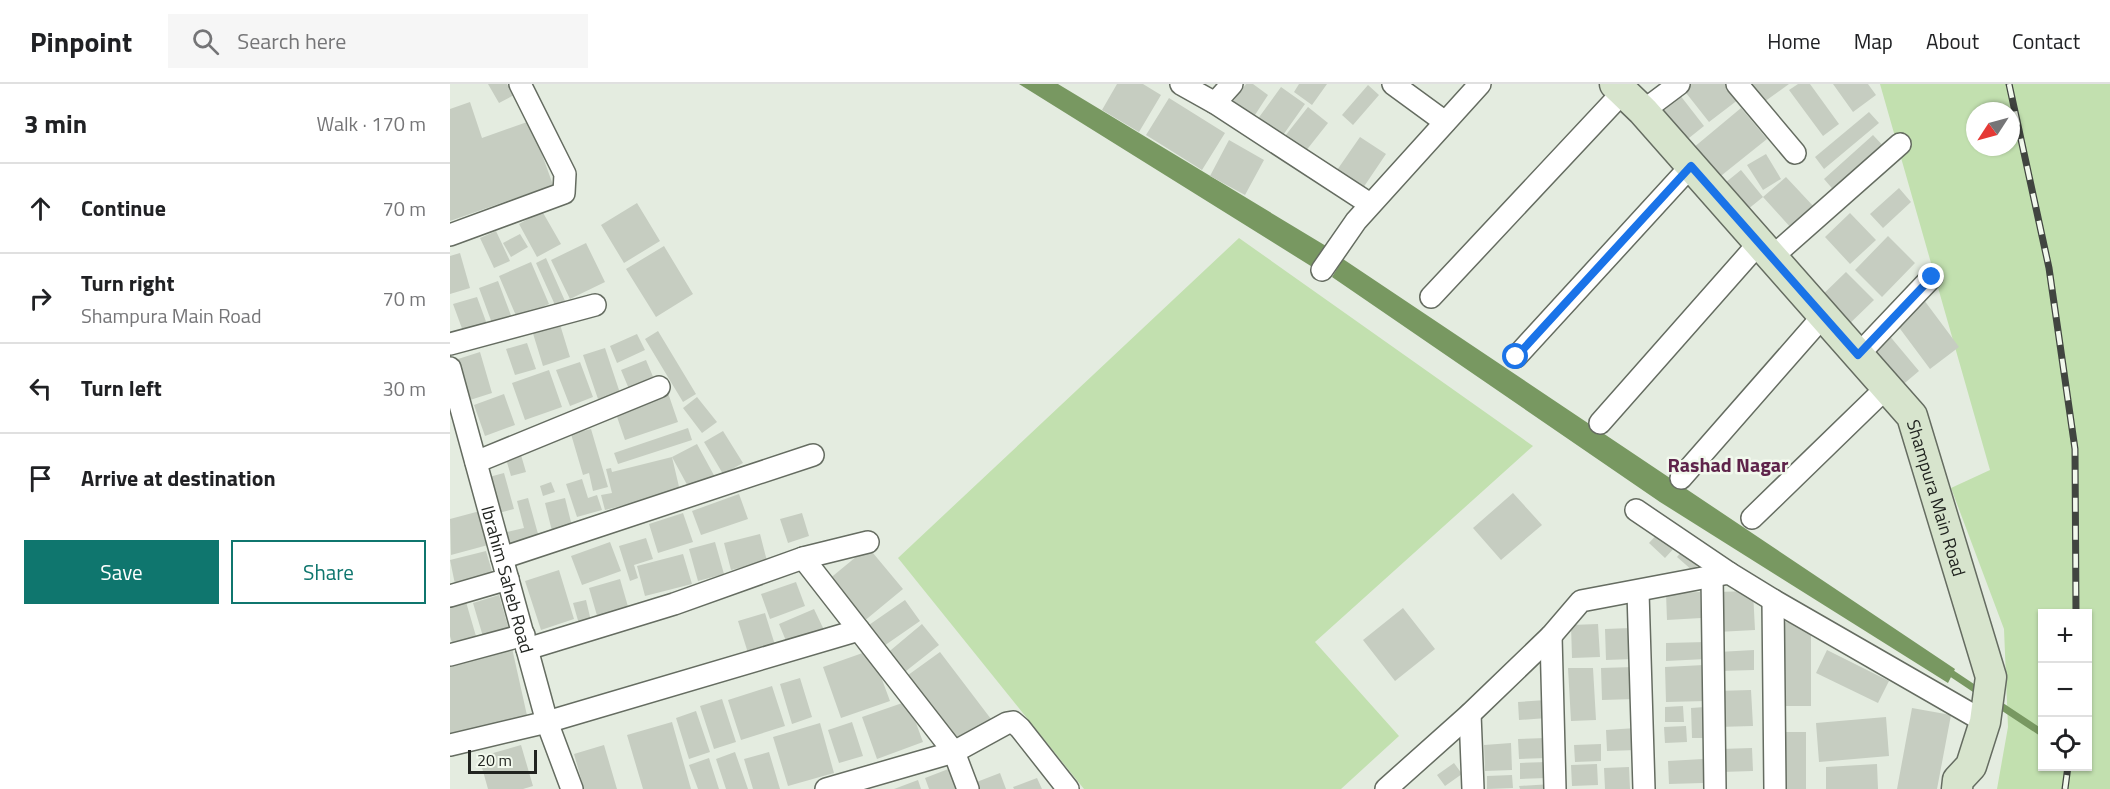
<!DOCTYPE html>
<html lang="en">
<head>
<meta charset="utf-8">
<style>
	:root { --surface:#fff; --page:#f6f6f6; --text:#202124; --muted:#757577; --line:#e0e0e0; --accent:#0f766e }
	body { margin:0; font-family:"Titillium Web",sans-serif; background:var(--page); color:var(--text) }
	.controls { position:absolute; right:18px; bottom:18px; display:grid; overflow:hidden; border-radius:0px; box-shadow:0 2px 4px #0004 }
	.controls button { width:54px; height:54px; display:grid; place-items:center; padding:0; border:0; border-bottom:2px solid var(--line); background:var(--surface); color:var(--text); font:30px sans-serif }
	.compass { position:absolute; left:1516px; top:18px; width:54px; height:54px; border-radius:50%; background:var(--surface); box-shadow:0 2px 4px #0004; rotate:234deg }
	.scale { position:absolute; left:18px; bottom:15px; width:69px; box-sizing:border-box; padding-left:6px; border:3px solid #212420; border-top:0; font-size:16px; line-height:21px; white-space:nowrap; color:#212420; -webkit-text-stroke:4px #f2f9ed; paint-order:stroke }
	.stop { position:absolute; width:18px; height:18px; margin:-14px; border:4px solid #1a73e8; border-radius:50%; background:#fff }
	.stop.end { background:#1a73e8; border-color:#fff; box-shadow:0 2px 6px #0008 }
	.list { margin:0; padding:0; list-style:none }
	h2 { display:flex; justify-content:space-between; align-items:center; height:78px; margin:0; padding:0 24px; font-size:26px }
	h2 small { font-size:20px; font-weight:400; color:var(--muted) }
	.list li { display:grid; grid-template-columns:39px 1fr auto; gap:18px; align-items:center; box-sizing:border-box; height:90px; padding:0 24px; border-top:2px solid var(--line) }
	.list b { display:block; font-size:22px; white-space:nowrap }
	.list p { margin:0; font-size:20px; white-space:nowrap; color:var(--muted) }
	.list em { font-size:20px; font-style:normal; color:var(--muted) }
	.actions { display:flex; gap:12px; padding:18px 24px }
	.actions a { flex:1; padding:14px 0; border:2px solid var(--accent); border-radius:0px; text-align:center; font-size:21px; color:var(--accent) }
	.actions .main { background:var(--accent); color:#fff }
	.icon { flex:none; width:33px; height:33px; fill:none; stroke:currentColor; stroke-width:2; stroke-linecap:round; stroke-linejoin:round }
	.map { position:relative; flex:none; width:1660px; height:705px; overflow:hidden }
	header { display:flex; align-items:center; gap:36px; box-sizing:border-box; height:84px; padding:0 30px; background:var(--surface); border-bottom:2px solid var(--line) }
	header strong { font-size:28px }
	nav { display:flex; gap:33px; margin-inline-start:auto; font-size:21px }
	.search { width:420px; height:54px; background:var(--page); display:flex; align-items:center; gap:15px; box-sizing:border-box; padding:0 21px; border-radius:0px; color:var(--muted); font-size:22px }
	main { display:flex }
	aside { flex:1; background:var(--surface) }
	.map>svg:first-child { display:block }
</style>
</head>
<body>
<header>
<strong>Pinpoint</strong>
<div class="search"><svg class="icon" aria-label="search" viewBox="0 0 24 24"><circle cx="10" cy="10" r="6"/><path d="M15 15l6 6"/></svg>Search here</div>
<nav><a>Home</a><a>Map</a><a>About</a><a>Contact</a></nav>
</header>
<main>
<aside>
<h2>3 min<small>Walk · 170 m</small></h2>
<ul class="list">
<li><svg class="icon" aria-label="ahead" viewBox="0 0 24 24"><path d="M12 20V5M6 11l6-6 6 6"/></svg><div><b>Continue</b></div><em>70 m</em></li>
<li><svg class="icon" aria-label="right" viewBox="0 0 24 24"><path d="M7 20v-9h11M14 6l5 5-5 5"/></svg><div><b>Turn right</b><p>Shampura Main Road</p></div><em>70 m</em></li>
<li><svg class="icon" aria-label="left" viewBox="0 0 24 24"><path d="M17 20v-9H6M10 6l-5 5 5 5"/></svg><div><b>Turn left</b></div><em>30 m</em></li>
<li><svg class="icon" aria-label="arrive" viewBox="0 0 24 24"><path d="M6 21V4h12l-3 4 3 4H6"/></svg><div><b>Arrive at destination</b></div></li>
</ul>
<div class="actions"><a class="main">Save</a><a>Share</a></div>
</aside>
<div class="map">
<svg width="1660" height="705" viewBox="0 0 1660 705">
	<rect width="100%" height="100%" fill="#e4ece0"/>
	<path fill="#c2e0af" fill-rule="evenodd" d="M1430,0H1660V705H1547L1558,643L1554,545L1501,404L1540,386ZM1525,27H1561V63H1525ZM1592,530H1638V682H1592Z
		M789,154L1083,362L865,558L949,652L891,705H634L448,474Z"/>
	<path fill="#789861" d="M569,0H608L876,162L864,184Z
		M893,175L1505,585L1498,599L1210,418L882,193Z"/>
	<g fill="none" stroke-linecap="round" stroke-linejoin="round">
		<path stroke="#789861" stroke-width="7" d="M1495,585L1531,609
			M1545,618L1592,649"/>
	</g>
	<path fill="#c6cdc1" d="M38,0H57L64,11L49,19Z
		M667,0H693L711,11L689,48L652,26Z
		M796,0H803L818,11L803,34L782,19Z
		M849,0H877L862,21L844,8Z
		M1239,0H1284L1293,12L1259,38L1233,5Z
		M1301,0H1339L1314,18Z
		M1348,0H1360L1389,40L1373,52L1339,6Z
		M1383,0H1418L1426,11L1403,28Z
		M918,1L929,11L903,41L892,31Z
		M831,3L855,20L831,54L807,36Z
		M1226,6L1254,42L1229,62L1201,25Z
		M719,14L775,49L752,86L696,51Z
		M20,18L32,54L80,37L103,101L0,137V25Z
		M858,23L878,39L855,68L835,52Z
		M1291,24L1317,55L1262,99L1237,69Z
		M1419,28L1429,39L1374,85L1365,73Z
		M1423,51L1437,66L1387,110L1374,95Z
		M910,53L936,70L911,107L885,89Z
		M779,56L814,76L795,111L760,92Z
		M1316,70L1331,95L1313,106L1297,81Z
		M1291,86L1313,113L1292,130L1270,103Z
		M1336,93L1365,124L1342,145L1313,113Z
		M1449,104L1461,118L1433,144L1420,130Z
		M187,119L210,157L174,179L151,141Z
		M92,127L111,160L87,173L69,140Z
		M1400,129L1426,156L1400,180L1375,153Z
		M46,147L60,177L44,184L30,154Z
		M70,150L78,163L61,173L53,159Z
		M1438,152L1465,179L1432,213L1405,186Z
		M136,159L155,198L120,215L101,176Z
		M214,162L243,210L206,233L176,185Z
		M10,169L20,204L0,210V172Z
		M96,174L115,217L105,221L86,179Z
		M81,178L99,220L67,234L49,192Z
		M1396,188L1424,216L1393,246L1365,218Z
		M48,197L62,234L43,242L29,204Z
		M27,213L38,243L14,250L3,220Z
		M1474,216L1509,263L1480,285L1445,238Z
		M108,234L120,273L93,282L81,243Z
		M208,247L246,310L233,318L195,255Z
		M187,250L195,266L167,279L160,262Z
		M1438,250L1469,287L1450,303L1419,266Z
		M77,259L86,285L65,291L56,265Z
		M155,264L170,309L148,315L133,271Z
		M30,268L42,309L20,316L8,275Z
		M196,276L204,295L179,305L171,286Z
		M130,278L143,313L120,322L106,286Z
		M99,286L112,323L75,336L62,299Z
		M218,309L228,338L175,356L165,327Z
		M54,310L65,341L35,352L24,321Z
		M247,313L267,338L252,349L233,324Z
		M238,344L242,356L168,380L164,369Z
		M141,345L158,403L143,407L139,389L133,391L121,350Z
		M273,347L293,379L273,390L254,358Z
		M247,360L266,395L241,408L222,373Z
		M71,371L76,388L61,392L56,375Z
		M222,373L230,407L155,426L151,411L162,409L156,385L161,384L162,388Z
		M54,389L64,425L49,429L39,393Z
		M132,395L138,414L147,411L152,426L127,433L116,400Z
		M101,398L105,408L93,412L90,402Z
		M1063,409L1092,441L1051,476L1023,444Z
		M289,410L298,435L251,451L242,427Z
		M78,414L90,457L58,465L53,449L74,444L67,417Z
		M115,414L123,446L103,451L95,419Z
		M30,427L38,461L1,471L0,435Z
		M233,429L243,458L208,469L199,440Z
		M352,429L359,452L338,459L330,435Z
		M1210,447L1226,462L1215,474L1199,459Z
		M310,450L317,477L281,486L274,459Z
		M196,454L203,475L184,481L188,494L180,497L169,462Z
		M160,458L171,487L132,501L121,472Z
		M265,458L274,490L248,497L239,465Z
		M1236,462L1252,476L1243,487L1227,473Z
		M418,463L453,505L413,538L378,496Z
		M36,467L44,494L6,505L0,476Z
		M233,470L242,500L195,512L187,482Z
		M109,486L124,535L91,546L75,497Z
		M170,495L179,526L148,535L139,504Z
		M346,498L355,522L320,535L311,510Z
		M1303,507L1305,546L1267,548L1265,508Z
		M1250,508L1251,534L1217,536L1216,509Z
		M49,511L60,549L34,556L23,519Z
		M136,516L141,537L129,540L123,519Z
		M455,516L470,537L431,564L416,543Z
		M16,518L28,559L4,566L0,552V523Z
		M953,524L985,565L945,597L913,556Z
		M364,525L375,548L339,564L329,540Z
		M315,529L325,561L298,569L288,537Z
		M1328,538L1361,539V622H1328Z
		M472,540L489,561L451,591L435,571Z
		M1148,540L1150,573L1122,574L1121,541Z
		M1181,544L1183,575L1156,576L1155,545Z
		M1256,558V575L1216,577V559Z
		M62,564L78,636L0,652V577Z
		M421,566L440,617L391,634L373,583Z
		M1304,566V586L1269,587L1268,568Z
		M1377,566L1439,597L1428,619L1366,589Z
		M490,568L541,635L505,662L454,594Z
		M1254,581L1256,617L1216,618L1215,583Z
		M1184,583L1185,615L1152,616L1151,584Z
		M1118,584H1143L1146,636L1121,637Z
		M350,594L362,633L342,640L330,600Z
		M322,602L335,642L291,656L278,616Z
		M1301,606L1303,642L1267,643L1266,607Z
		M272,615L286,658L264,665L250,622Z
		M1096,616L1097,634L1069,636L1068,618Z
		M458,617L473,658L427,675L412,633Z
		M1233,622L1234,638H1215V623Z
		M1255,623L1257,654H1242L1241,624Z
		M1462,624L1501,631L1487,705H1447Z
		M246,627L260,668L239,675L226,634Z
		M1436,633L1439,672L1369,678L1366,639Z
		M222,638L241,705H193L177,651Z
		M402,638L413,672L389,679L378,646Z
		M370,639L384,689L338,702L323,653Z
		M1236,642L1237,658L1215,659L1214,643Z
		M1186,644L1187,666L1157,667L1156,646Z
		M1328,648H1356V705H1329Z
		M1096,654L1097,674L1069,675L1068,655Z
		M1061,659L1062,686L1035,687L1034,661Z
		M1151,660V677L1125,678L1124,661Z
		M71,661L83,702L73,705H38L29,673Z
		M154,661L167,705H134L124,670Z
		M1302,664L1303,687L1271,688L1270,665Z
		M285,668L298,705H276L266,675Z
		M319,668L330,705H303L294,675Z
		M259,674L269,705H248L239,681Z
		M1253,675V699L1219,700L1218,677Z
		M1097,678V694L1070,695V679Z
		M1004,679L1012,690L995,702L987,691Z
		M1147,680L1148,701L1122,702L1121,681Z
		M1427,680L1428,705H1376V683Z
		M1179,683L1180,705H1155L1154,684Z
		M501,684L509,705H479L475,694Z
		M550,689L556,705H526L524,699Z
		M1062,691L1063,704L1037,705V692Z
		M587,694L592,705H564L563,703Z
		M468,696L471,705H444Z
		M1102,700V705H1070L1069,702Z"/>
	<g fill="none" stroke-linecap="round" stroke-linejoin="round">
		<g stroke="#656c61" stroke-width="24">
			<g id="street">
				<path d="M731,0L765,19L920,120"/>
				<path d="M943,0L995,38"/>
				<path d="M1287,0L1345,69"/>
				<path d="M765,19L782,0"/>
				<path d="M1193,27L1229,0"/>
				<path d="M0,151L114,109L115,90L70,0"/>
				<path d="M1322,173L1450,60"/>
				<path d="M872,186L906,137L1030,0"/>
				<path d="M981,213L1173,8"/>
				<path d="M0,260L145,221"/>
				<path d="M1408,271L1482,193"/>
				<path d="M1066,273L1241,82"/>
				<path id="s1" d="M0,284L97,638L122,705"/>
				<path d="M1150,339L1309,159"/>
				<path d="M26,378L209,303"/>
				<path d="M1231,394L1373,232"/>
				<path d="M1186,426L1279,489"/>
				<path d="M1302,434L1437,303"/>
				<path d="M52,474L363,371"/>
				<path d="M353,474L504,668L376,705"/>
				<path d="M1262,492L1265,705"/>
				<path d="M1188,508L1194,705"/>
				<path d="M0,512L58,495"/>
				<path d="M1323,516L1325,705"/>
				<path d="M1101,552L1105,705"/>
				<path d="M77,565L224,520L353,474L418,458"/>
				<path d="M0,571L74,551"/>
				<path d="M1020,630L1023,705"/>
				<path d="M0,661L97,638L409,546"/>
				<path d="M518,705L504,668L557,639L563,638L570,644L618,705"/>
				<path d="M936,705L1020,630L1101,552L1131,517L1279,489L1323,516L1535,638"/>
			</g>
		</g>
		<g stroke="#656c61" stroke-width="33">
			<g id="secondary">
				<path id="s2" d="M1165,0L1193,27L1462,332L1541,593L1535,638L1521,682L1508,696L1507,705"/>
			</g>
		</g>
		<use href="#street" stroke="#fff" stroke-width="21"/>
		<use href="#secondary" stroke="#d7e4cd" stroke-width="30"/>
		<g stroke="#414540" stroke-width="7">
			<path id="rail" d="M1559,0L1599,184L1625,365L1626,530
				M1615,705L1618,682"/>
		</g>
		<use href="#rail" stroke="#f2f9ed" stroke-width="4.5" stroke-dasharray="14" stroke-linecap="butt"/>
	</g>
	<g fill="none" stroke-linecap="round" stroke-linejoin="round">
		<path stroke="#1a73e8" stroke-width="8" d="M1066,273L1241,82L1408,271L1482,193"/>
	</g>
	<g text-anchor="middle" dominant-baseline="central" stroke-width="5" stroke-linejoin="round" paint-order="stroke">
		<g font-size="18" fill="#212420" stroke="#f2f9ed">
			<text stroke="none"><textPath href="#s2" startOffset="531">Shampura Main Road</textPath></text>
			<text stroke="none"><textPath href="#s1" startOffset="219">Ibrahim Saheb Road</textPath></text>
		</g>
		<g font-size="20" font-weight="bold" fill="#5f244b" stroke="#f2f9ed">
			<text x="1278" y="380">Rashad Nagar</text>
		</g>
	</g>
</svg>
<div class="controls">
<button>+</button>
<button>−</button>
<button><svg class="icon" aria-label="locate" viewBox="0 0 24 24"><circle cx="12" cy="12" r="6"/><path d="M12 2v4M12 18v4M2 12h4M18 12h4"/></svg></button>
</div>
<svg class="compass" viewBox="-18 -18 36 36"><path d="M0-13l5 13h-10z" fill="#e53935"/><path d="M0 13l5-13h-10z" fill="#757577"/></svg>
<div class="scale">20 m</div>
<div class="stop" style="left:1066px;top:273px"></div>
<div class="stop end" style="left:1482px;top:193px"></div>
</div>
</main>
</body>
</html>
